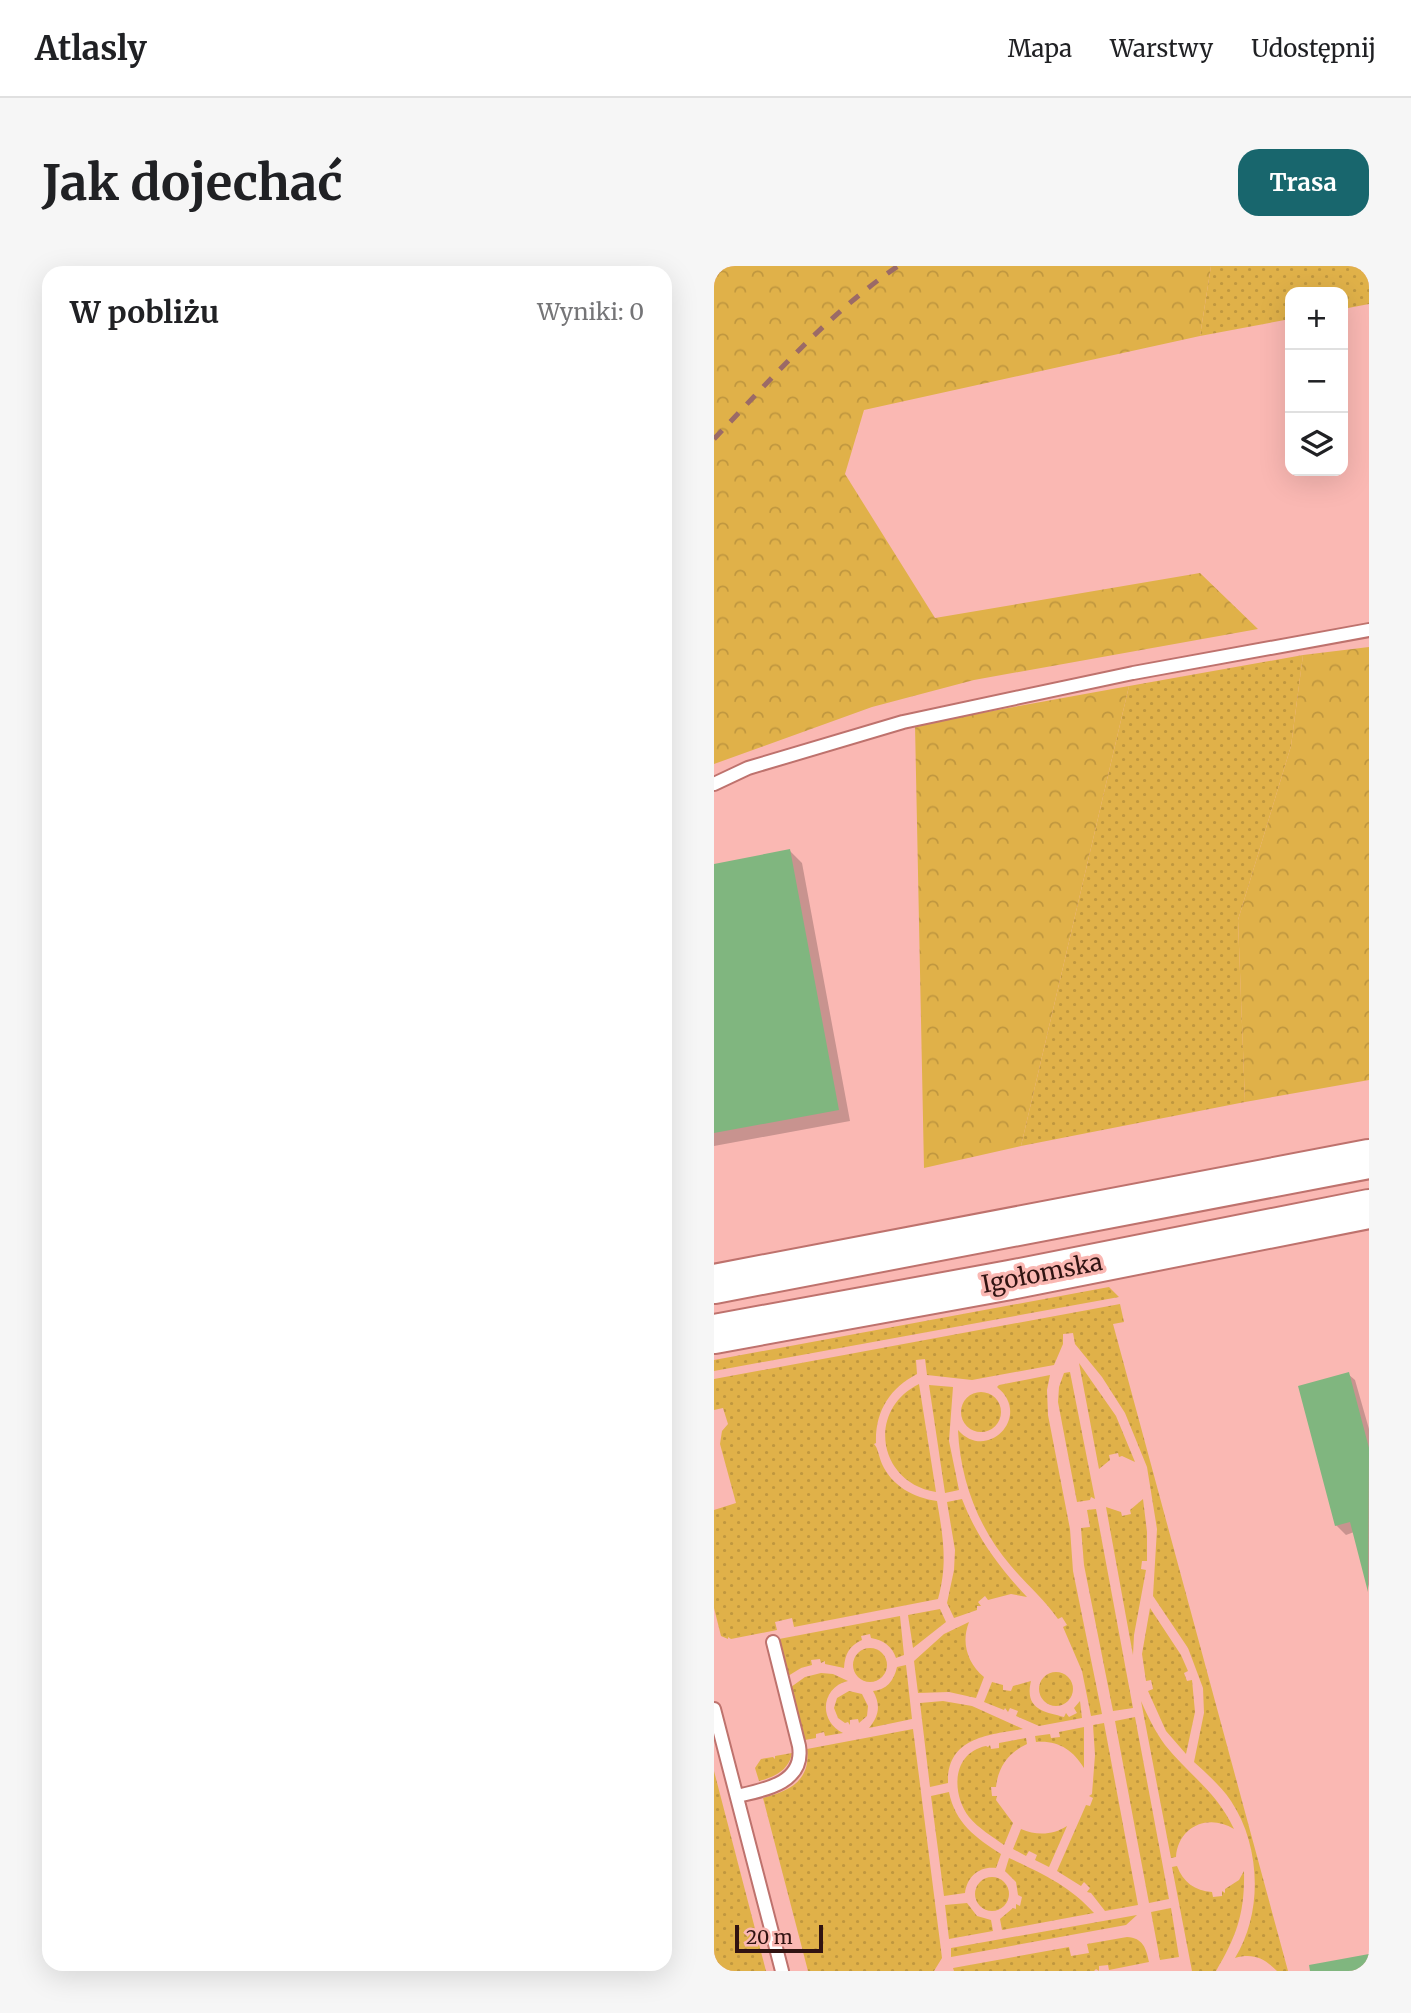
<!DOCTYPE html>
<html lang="pl">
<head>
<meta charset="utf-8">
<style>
	:root { --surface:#fff; --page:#f6f6f6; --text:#202124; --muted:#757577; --line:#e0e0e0; --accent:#18666d }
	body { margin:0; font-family:Merriweather,serif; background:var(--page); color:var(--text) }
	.controls { position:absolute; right:21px; top:21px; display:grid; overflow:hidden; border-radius:14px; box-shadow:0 7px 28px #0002 }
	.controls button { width:63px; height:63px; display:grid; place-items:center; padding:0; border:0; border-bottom:2px solid var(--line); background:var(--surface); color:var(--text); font:35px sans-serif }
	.scale { position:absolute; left:21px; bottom:18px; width:88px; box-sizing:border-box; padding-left:7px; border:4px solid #301312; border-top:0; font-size:19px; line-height:24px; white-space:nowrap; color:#301312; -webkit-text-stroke:5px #fab8b3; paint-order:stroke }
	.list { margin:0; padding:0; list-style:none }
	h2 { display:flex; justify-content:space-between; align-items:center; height:91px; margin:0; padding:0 28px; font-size:30px }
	h2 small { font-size:23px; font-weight:400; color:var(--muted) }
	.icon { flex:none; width:38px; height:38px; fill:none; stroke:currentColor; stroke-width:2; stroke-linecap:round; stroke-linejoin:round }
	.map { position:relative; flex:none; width:655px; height:1705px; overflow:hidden; border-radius:21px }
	header { display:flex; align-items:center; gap:42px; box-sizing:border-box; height:98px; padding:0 35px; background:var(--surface); border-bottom:2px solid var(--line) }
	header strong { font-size:33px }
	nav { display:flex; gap:38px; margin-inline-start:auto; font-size:24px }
	.intro { display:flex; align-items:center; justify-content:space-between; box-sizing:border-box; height:168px; padding:0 42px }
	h1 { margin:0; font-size:49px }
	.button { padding:18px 32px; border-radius:21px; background:var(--accent); color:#fff; font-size:24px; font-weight:700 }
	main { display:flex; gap:42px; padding:0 42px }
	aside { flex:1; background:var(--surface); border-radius:21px; box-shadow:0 7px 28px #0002 }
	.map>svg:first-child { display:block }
</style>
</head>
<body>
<header>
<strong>Atlasly</strong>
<nav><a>Mapa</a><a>Warstwy</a><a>Udostępnij</a></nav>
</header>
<div class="intro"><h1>Jak dojechać</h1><a class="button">Trasa</a></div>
<main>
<aside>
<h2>W pobliżu<small>Wyniki: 0</small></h2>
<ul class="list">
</ul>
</aside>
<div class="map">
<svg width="655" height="1705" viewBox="0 0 655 1705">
	<defs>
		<pattern id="grass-dots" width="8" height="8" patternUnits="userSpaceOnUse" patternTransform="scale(1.75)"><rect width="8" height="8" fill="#e0b149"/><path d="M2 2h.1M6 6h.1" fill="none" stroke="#c0973f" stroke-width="1.8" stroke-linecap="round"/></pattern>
		<pattern id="forest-crowns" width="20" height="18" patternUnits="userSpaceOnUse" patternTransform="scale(1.75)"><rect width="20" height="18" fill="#e0b149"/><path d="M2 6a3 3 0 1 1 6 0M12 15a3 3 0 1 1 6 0" fill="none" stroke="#c0973f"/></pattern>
	</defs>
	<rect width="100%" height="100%" fill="#fab8b3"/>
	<path fill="url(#grass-dots)" d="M497,0H655V38L629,43V26H576V53L486,70Z
		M589,389L577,480L524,654L531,836L307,880L415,420Z
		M395,1021L405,1031L0,1105V1094Z
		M406,1038L410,1056L399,1058L574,1705H563C550,1692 539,1687 521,1692C549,1647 547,1580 517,1535C507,1520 493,1508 480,1496L490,1447L489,1422L474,1382L439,1330L443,1263L433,1201L411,1147L388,1111L361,1078L359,1067L349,1068V1078L340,1099L258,1114L213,1109L211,1093L202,1094L203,1108C176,1122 161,1145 162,1177L160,1178C164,1182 165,1191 168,1198C178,1220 200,1232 223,1235C229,1271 234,1297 224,1333L80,1361L78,1352L61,1356L63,1364L17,1373L14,1371V1373L7,1370L0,1342V1244L22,1237L6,1178L8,1165L14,1158L9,1142L0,1144V1113Z
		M365,1097L402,1150L421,1196L408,1190L405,1191L404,1187L395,1189L396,1194L385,1203Z
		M356,1106L381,1233L377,1231L376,1234L363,1236L344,1136L345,1121L350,1107Z
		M336,1109L333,1124L334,1149L356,1263L359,1305L388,1448L377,1450L368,1405L349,1361L353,1359L348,1351L344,1353C330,1333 312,1318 297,1300C264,1262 246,1213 244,1164C273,1197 319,1150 283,1121L285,1119Z
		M205,1118L222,1226C164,1217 152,1144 205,1118Z
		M215,1119L239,1121L235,1175L245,1224L231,1227Z
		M247 1146a20 20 0 1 1 40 0a20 20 0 1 1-40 0Z
		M248,1233C263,1272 285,1301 313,1331L297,1328L274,1334L271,1330L264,1336L267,1340H263V1344L240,1352L233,1337L240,1304L241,1284L233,1236Z
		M429,1233L433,1266V1295H428L427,1303L432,1304L420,1369L419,1389L392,1241L407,1246L408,1250L417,1248L416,1244Z
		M382,1243L419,1442L399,1445L370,1299L367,1262L376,1261L373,1244Z
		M436,1342L467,1389L474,1405L470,1407L473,1415L478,1414L481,1446L472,1488L452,1465L434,1425L439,1423L437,1414L432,1415L428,1388Z
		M226,1343L232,1356L199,1382L194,1349Z
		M186,1350L190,1389L182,1392C178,1380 169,1374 157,1372L156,1368L147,1370L148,1374C135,1380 131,1388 130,1402L111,1398V1395L107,1397L106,1393L97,1394L98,1399L87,1402L74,1410L65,1373Z
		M255,1356C247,1376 253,1397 270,1411L262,1432L235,1426L204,1427L200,1395L230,1368Z
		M139 1399a17 17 0 1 1 34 0a17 17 0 1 1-34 0Z
		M192,1399L198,1453L155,1462C165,1450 167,1439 159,1425C172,1424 180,1415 183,1401Z
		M325 1423a17 17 0 1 1 34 0a17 17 0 1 1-34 0Z
		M107,1407L119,1408L134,1415C107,1421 104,1455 129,1467L111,1470L110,1466L102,1468V1472L91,1474L77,1421L91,1411Z
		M317,1415C310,1444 331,1446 350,1451L352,1447L355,1451L363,1447L360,1442L366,1435L368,1452L325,1460L302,1450L304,1445L296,1442L294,1446L291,1442L290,1444L270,1436L278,1416L289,1419V1424L297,1425L299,1420Z
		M135,1425L148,1428L154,1440L153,1450L145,1457L144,1453L136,1454V1459L134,1456L131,1457L124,1452L120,1442L123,1432Z
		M229,1435L258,1440L309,1463C275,1469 233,1471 234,1517L216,1521L206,1437Z
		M427,1435C434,1451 441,1465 451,1479C475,1509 503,1526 520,1563C495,1547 464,1560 462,1591L457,1592Z
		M421,1451L455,1633L435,1637L401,1455Z
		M390,1457L424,1639L391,1645L377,1627L373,1626L376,1622L370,1616L367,1620L343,1605L372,1539L376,1540L379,1532L375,1530L378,1528L381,1489L379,1459Z
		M370,1461V1502C359,1484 344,1474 322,1476L321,1470L336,1468L337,1472L346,1471L345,1466Z
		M199,1463L228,1692L220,1705H94L49,1532C76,1525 97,1514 93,1483Z
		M312,1472L313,1478C295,1486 284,1501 282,1521H277L278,1530H283L282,1534L299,1557L290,1579C279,1571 264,1562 255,1551C237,1527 238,1487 272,1480L274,1481L276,1479L277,1483L285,1482V1477Z
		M78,1487C75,1504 61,1511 45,1515L41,1502L47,1493L59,1491L61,1493V1490Z
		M0,1505L52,1705H0Z
		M235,1526C241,1557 262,1572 287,1588L282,1602C265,1600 253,1611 251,1627L230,1630L217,1530Z
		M353,1560L335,1601L321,1594L323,1589L315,1585L312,1590L299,1583L307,1563C323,1570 339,1569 353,1560Z
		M295,1592C327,1607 356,1620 380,1647L288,1664L286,1653L299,1642L302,1643V1638L306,1640L308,1631L304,1629L302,1616L291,1605Z
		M463,1600C469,1616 481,1625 498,1626L499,1631L508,1630V1625L511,1627V1623L525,1614L530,1605C531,1646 523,1670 502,1705H478L458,1601Z
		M261 1628a17 17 0 1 1 34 0a17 17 0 1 1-34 0Z
		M253,1637L263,1650L277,1654L279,1665L235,1673L231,1639Z
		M457,1642L465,1691L446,1694L437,1646Z
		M423,1649L412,1659L237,1691V1682Z
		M413,1671C429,1672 432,1682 435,1696L395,1704L394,1699L385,1700V1705L382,1703L380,1705H240L239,1702L355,1681L357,1690L375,1687L373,1678Z"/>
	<path fill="url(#forest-crowns)" d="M0,0H497L486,70L150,144L131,208L221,352L486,307L544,363L260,414L158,441L0,498Z
		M655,381V814L531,836L524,654L577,480L589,389Z
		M415,420L307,880L210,902L201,459Z"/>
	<path fill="#0003" d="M76,585L88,597L136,855L0,880V599Z
		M634,1108L641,1114L655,1163V1322L640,1266L632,1269L622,1259Z"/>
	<path fill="#80b67f" d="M76,583L125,844L0,867V598Z
		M635,1106L655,1182L654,1326L636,1256L621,1260L584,1120Z
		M655,1688V1705H596L595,1699Z"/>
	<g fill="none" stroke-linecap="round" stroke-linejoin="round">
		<g stroke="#be726d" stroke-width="16">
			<path id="lane" d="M0,518L34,502L189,456L419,407L655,364
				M0,1443L68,1705
				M23,1530C50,1524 91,1517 85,1480L59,1376"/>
		</g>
		<g stroke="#be726d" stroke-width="42">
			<path id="primary" d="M0,1018L655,893
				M0,1068L296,1014L655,943"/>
		</g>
		<use href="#lane" stroke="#fff" stroke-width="12"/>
		<use href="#primary" stroke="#fff" stroke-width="38"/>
		<path stroke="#9b6a67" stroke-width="5" stroke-dasharray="12 12" stroke-linecap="butt" d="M0,173C57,113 115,47 184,0"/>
	</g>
	<g text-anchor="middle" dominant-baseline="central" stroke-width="7" stroke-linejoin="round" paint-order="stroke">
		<g font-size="24" fill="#301312" stroke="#fab8b3">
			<text transform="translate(328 1007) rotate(-11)">Igołomska</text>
		</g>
	</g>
</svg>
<div class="controls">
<button>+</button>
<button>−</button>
<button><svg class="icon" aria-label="layers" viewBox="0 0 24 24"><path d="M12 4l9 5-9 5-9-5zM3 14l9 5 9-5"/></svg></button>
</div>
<div class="scale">20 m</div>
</div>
</main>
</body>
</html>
